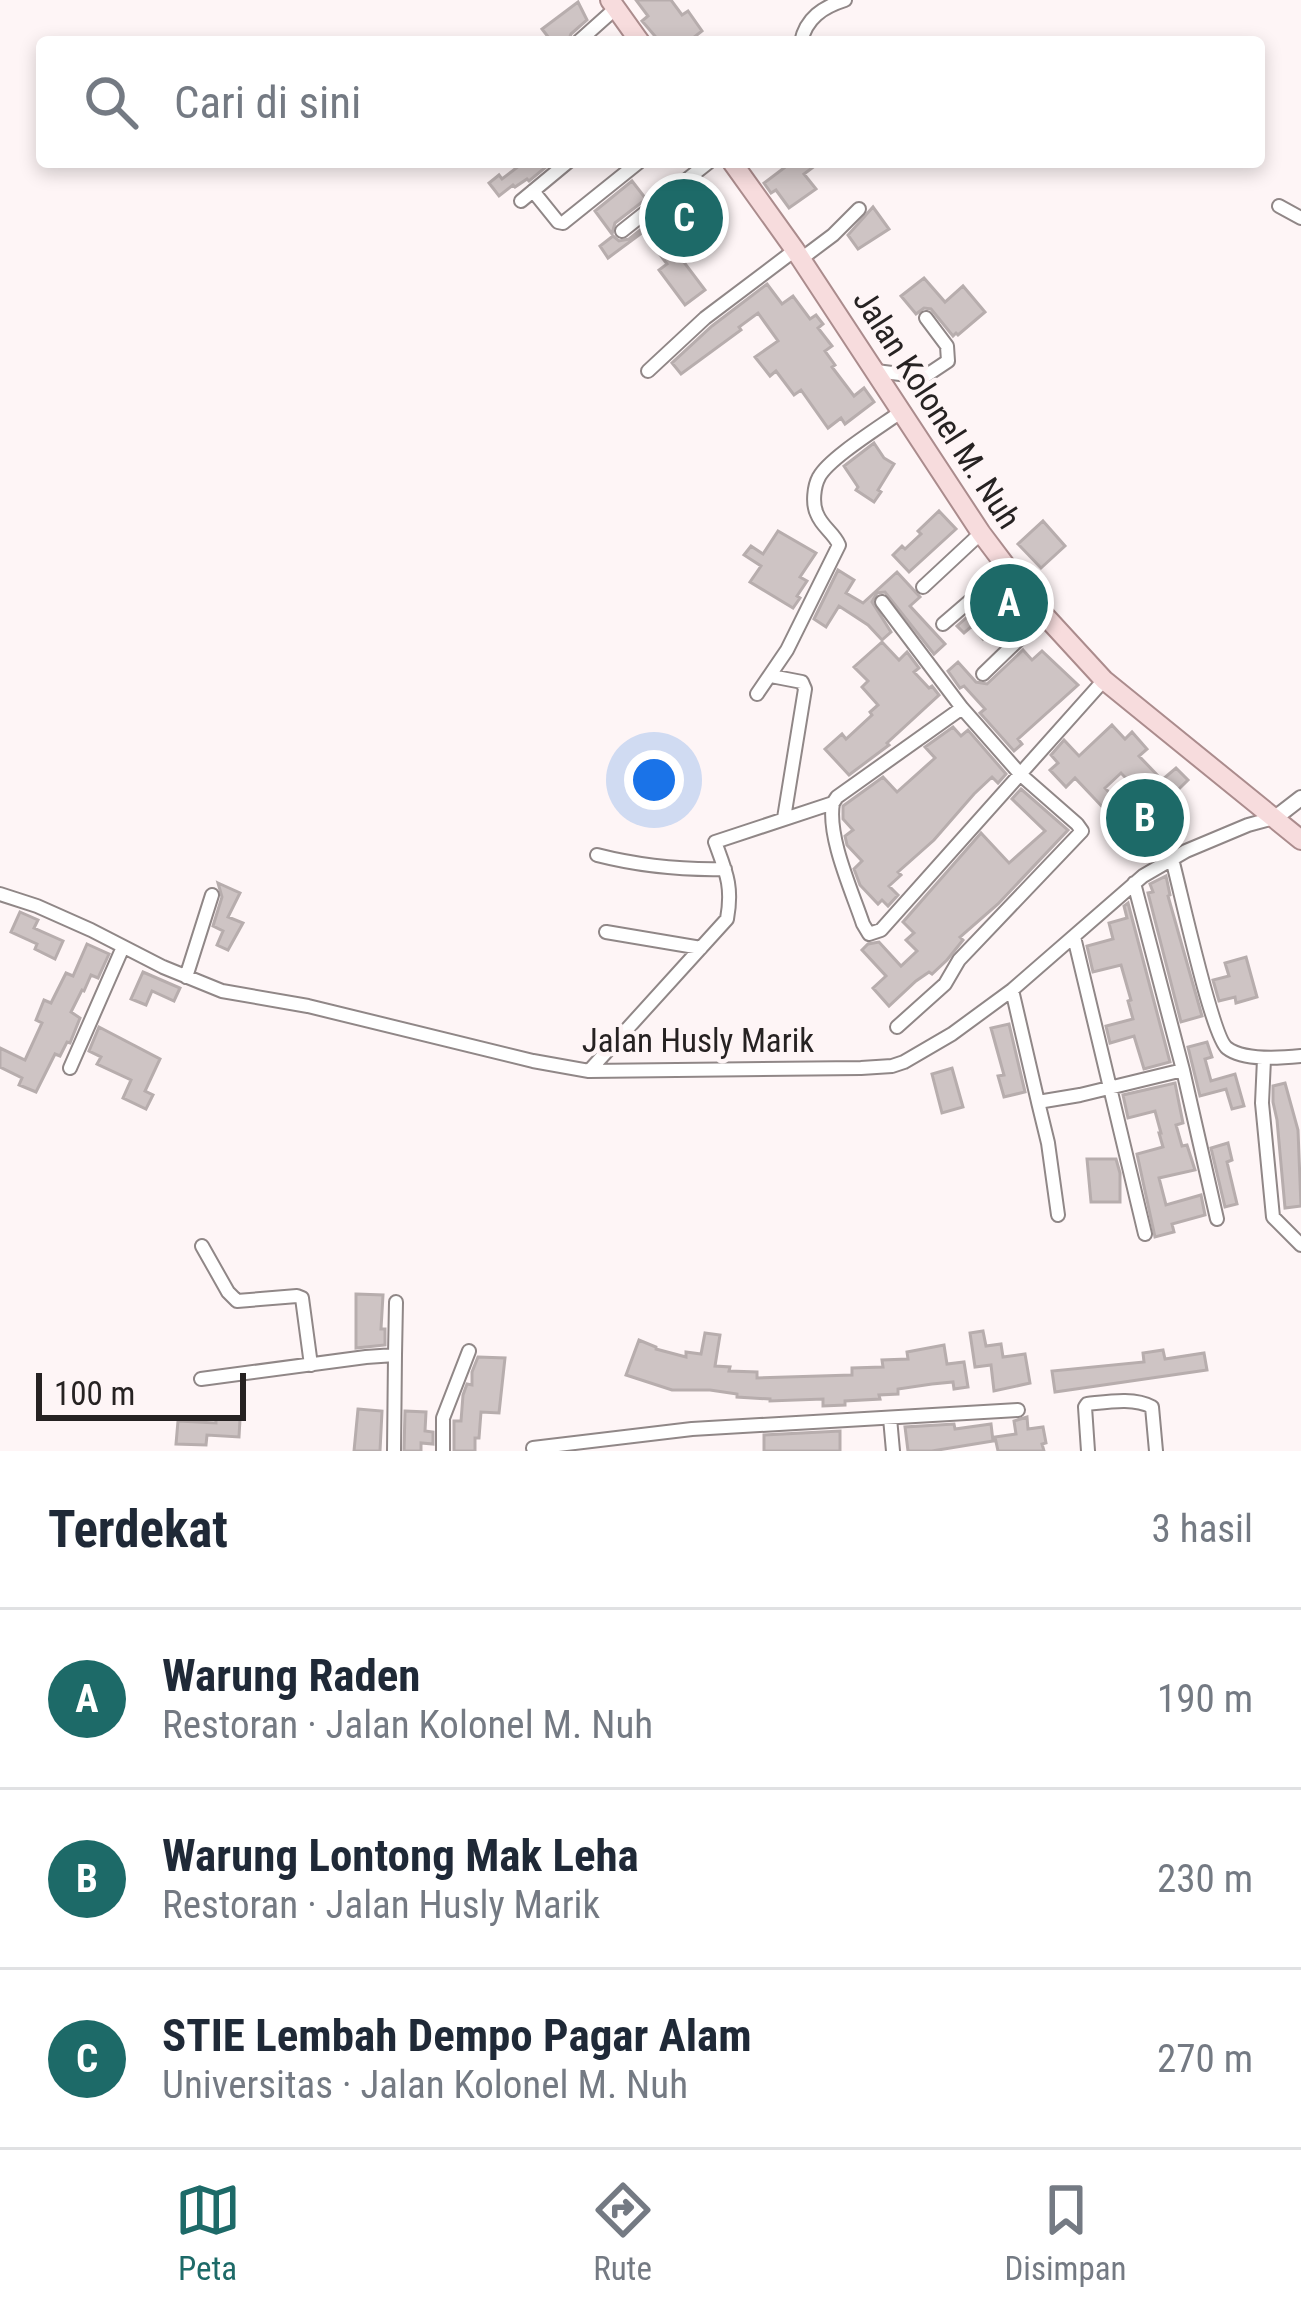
<!DOCTYPE html>
<html lang="id">
<head>
<meta charset="utf-8">
<style>
	:root { --surface:#fff; --page:#f6f6f7; --text:#1f2937; --muted:#747a83; --line:#e0e1e3; --accent:#1d6a68 }
	body { margin:0; font-family:"Roboto Condensed",sans-serif; background:var(--page); color:var(--text) }
	.scale { position:absolute; left:36px; bottom:30px; width:210px; box-sizing:border-box; padding-left:12px; border:6px solid #262222; border-top:0; font-size:33px; line-height:42px; white-space:nowrap; color:#262222; -webkit-text-stroke:9px #fef5f6; paint-order:stroke }
	.you { position:absolute; left:654px; top:780px; width:42px; height:42px; margin:-30px; border:9px solid #fff; border-radius:50%; background:#1a73e8; box-shadow:0 0 0 18px #1a73e833 }
	.badge { display:grid; place-items:center; width:78px; height:78px; border-radius:50%; background:var(--accent); color:#fff; font-size:39px; font-weight:700 }
	.pin { position:absolute; translate:-50% -50%; border:6px solid #fff; box-shadow:0 3px 12px #0006 }
	.list { margin:0; padding:0; list-style:none }
	h2 { display:flex; justify-content:space-between; align-items:center; height:156px; margin:0; padding:0 48px; font-size:51px }
	h2 small { font-size:39px; font-weight:400; color:var(--muted) }
	.list li { display:grid; grid-template-columns:78px 1fr auto; gap:36px; align-items:center; box-sizing:border-box; height:180px; padding:0 48px; border-top:3px solid var(--line) }
	.list b { display:block; font-size:45px; white-space:nowrap }
	.list p { margin:0; font-size:39px; white-space:nowrap; color:var(--muted) }
	.list em { font-size:39px; font-style:normal; color:var(--muted) }
	.icon { flex:none; width:66px; height:66px; fill:none; stroke:currentColor; stroke-width:2; stroke-linecap:round; stroke-linejoin:round }
	.map { position:relative; flex:none; width:1301px; height:1451px; overflow:hidden }
	.search { position:absolute; background:var(--surface); box-shadow:0 6px 18px #0003; left:36px; right:36px; top:36px; height:132px; display:flex; align-items:center; gap:30px; box-sizing:border-box; padding:0 42px; border-radius:12px; color:var(--muted); font-size:45px }
	.sheet { height:696px; background:var(--surface) }
	nav { display:flex; justify-content:space-around; align-items:center; box-sizing:border-box; height:168px; border-top:3px solid var(--line); background:var(--surface); font-size:33px; color:var(--muted) }
	nav a { display:grid; justify-items:center; gap:6px }
	nav .on { color:var(--accent) }
	.map>svg:first-child { display:block }
</style>
</head>
<body>
<div class="map">
<svg width="1301" height="1451" viewBox="0 0 1301 1451">
	<rect width="100%" height="100%" fill="#fef5f6"/>
	<path fill="#cec4c4" stroke="#b7adad" stroke-width="3" d="M636,0H671L682,15L688,11L702,31L688,42H660L642,21L648,16Z
		M578,2L587,20L571,34L568,42H552L542,29Z
		M524,162H552L529,181L527,179L515,187L513,185L499,196L489,183L499,175L502,179Z
		M779,162H820L804,174L816,189L789,208L776,190L771,193L764,183L784,168Z
		M632,181L646,199L615,223L612,234L595,211Z
		M698,184L708,197L702,201L718,222L677,253L705,290L685,305L659,270L667,264L643,232L608,258L600,246L613,236L619,241L629,239Z
		M873,207L889,229L858,249L848,235Z
		M924,278L945,302L963,286L985,312L958,335L956,333L953,336L931,309L924,308L916,314L901,296Z
		M767,284L782,304L793,296L810,319L816,315L823,324L818,328L832,346L825,351L835,365L832,367L854,396L864,388L874,402L845,424L841,418L828,428L801,390L794,395L776,371L770,376L755,357L778,341L758,313L739,327L741,330L681,374L672,363L712,326Z
		M874,443L884,458L894,464L878,490L881,492L874,502L856,490L858,487L844,466Z
		M939,511L956,529L909,572L893,555L902,546L905,549L921,534L918,531Z
		M1043,521L1065,546L1041,568L1018,544Z
		M778,531L816,553L800,577L807,581L797,596L800,598L793,608L750,582L761,566L744,555L751,546L763,554Z
		M838,570L854,580L846,593L863,603L897,572L920,597L910,606L945,644L934,654L885,592L877,593L872,602L891,632L882,640L868,625L839,606L826,627L814,619Z
		M991,596L1008,617L983,639L972,626L964,633L957,626Z
		M882,642L899,660L907,652L919,668L914,672L929,688L932,686L939,695L887,743L889,745L849,775L825,749L842,734L846,739L872,715L870,712L878,705L862,687L868,681L854,667Z
		M1023,650L1032,660L1042,651L1078,685L1018,739L1022,744L1014,751L980,713L985,709L964,686L960,688L948,671L958,662L976,682L987,684Z
		M1112,725L1125,739L1132,732L1147,749L1139,756L1162,780L1176,768L1188,780L1138,829L1125,815L1144,797L1121,773L1105,788L1121,805L1110,815L1075,778L1066,787L1050,770L1058,763L1051,755L1064,740L1079,756Z
		M953,727L961,736L968,730L1006,774L998,783L992,777L974,794L934,840L898,872L901,875L889,886L898,895L888,906L882,900L878,904L860,885L854,869L862,861L847,845L845,836L853,830L843,819V806L883,777L897,792L935,758L925,747Z
		M1021,789L1068,830L998,904L960,937L963,940L947,960L932,974L929,972L916,981L889,1006L873,988L886,976L862,950L868,944L879,942L901,966L917,951L906,940L914,933L903,922L981,833L1009,863L1045,831L1012,799Z
		M1166,876L1170,895L1168,896L1202,1016L1181,1022L1148,893L1153,892L1150,884Z
		M218,883L240,893L228,917L243,923L228,950L217,945L223,931L213,926L222,897Z
		M1128,903L1170,1062L1144,1069L1134,1036L1110,1043L1106,1026L1133,1019L1128,1001L1131,1000L1121,965L1093,972L1087,946L1113,939L1109,923L1127,918L1124,906Z
		M20,912L38,920L34,928L63,941L55,959L35,949L37,944L11,932Z
		M87,944L109,954L98,978L91,975L84,991L82,990L71,1012L80,1018L70,1043L67,1042L60,1056L55,1054L36,1092L19,1085L22,1078L0,1067V1048L25,1060L42,1023L36,1020L44,1000L51,1003L66,973L73,976Z
		M1246,957L1257,997L1236,1003L1235,997L1219,1001L1213,980L1229,976L1225,963Z
		M143,972L180,988L174,1001L152,991L146,1005L131,999Z
		M1009,1024L1025,1092L1004,1097L998,1076L1004,1075L991,1028Z
		M99,1027L160,1059L145,1091L153,1095L146,1109L123,1098L131,1080L97,1064L101,1057L89,1051Z
		M1207,1042L1212,1057L1205,1059L1211,1081L1235,1074L1244,1106L1232,1109L1226,1089L1200,1096L1188,1047Z
		M952,1068L963,1107L942,1113L932,1074Z
		M1175,1083L1183,1123L1176,1125L1182,1146L1187,1145L1195,1170L1159,1178L1166,1205L1201,1195L1205,1215L1172,1224L1174,1232L1155,1237L1137,1154L1163,1147L1159,1133H1161L1155,1111L1128,1118L1123,1095Z
		M1285,1083L1298,1130L1301,1206L1285,1208L1277,1120L1273,1102V1086Z
		M1228,1143L1232,1160L1227,1162L1237,1204L1225,1207L1211,1148Z
		M1087,1159H1116L1120,1173V1202H1091Z
		M356,1294L383,1295L381,1329H385V1345L356,1348Z
		M983,1331L986,1346L1001,1344L1003,1357L1025,1354L1030,1383L994,1391L991,1365L975,1367L970,1333Z
		M705,1333L720,1335L715,1366L730,1367L729,1371L757,1372V1378L852,1375V1368L883,1367L882,1360L908,1359L907,1352L944,1345L947,1364L964,1362L968,1387L954,1389L953,1382L932,1384L898,1389V1394L879,1395L880,1399L845,1401V1405L823,1406V1399L770,1401V1399L737,1397V1394L710,1390H672L626,1375L639,1340L656,1347V1349L686,1357V1352L701,1354Z
		M1163,1350L1165,1359L1204,1353L1207,1370L1055,1392L1052,1371L1144,1362L1143,1353Z
		M478,1357L505,1358L499,1413L481,1412L479,1438H475V1451H454V1421H461L463,1395L467,1384L472,1385V1372Z
		M358,1409L382,1411L380,1451H354Z
		M405,1411L426,1412L425,1431L433,1432V1444L421,1443V1451H404Z
		M216,1417L240,1419L239,1437L207,1435L206,1445L176,1444L178,1421L216,1423Z
		M1027,1417L1028,1429L1043,1427L1046,1443L1042,1444L1044,1451H998L995,1437L1016,1434L1014,1421Z
		M954,1424L955,1429L991,1424L993,1441L932,1451H908L905,1427Z
		M840,1431V1451H764V1435Z"/>
	<g fill="none" stroke-linecap="round" stroke-linejoin="round">
		<g stroke="#908787" stroke-width="16">
			<path id="minor" d="M578,42L616,8
				M801,42C806,18 823,7 845,0
				M533,191L558,222L563,223L639,162
				M521,201L568,162
				M1279,206L1301,218
				M622,231L709,162
				M801,259L833,235L859,209
				M648,371L705,318L795,250
				M876,371L924,377L948,361L947,346L926,318
				M923,587L981,533
				M882,602L962,708L1021,775L1077,824L1082,831L959,960L945,984L897,1027
				M943,624L1007,569
				M983,674L1045,614
				M771,676L802,682L805,689L784,818
				M757,694L787,650L839,545C834,533 822,527 817,514C812,504 814,486 819,477C829,458 883,425 902,411
				M833,803C827,837 852,891 863,924L869,934L881,930L1104,680
				M597,855C640,866 681,870 725,869
				M1172,859C1180,888 1212,1037 1227,1048C1244,1061 1281,1058 1301,1056
				M1134,883L1183,1070L1217,1219
				M0,894L37,906L91,930L163,967L222,991L308,1006L533,1061L589,1071L861,1068L892,1066L904,1062L952,1034L1012,990L1143,876L1186,851L1248,825L1274,818
				M606,932L701,948
				M1074,937L1145,1234
				M186,977L212,895
				M1012,990L1038,1102L1080,1095L1183,1070
				M1264,1059L1262,1103L1273,1217L1301,1245
				M70,1068L123,947
				M589,1071L727,919C733,886 726,872 715,842L833,803L837,797L962,708
				M1038,1102L1048,1143L1058,1215
				M202,1246L228,1292L237,1301L297,1296L302,1298L311,1365
				M395,1355L396,1302
				M201,1379L366,1357L395,1355L394,1451
				M890,1418L893,1451
				M533,1448L692,1429L1018,1410
				M443,1451V1418L469,1351
				M1088,1451L1085,1407L1087,1404C1107,1402 1134,1397 1152,1407L1156,1451"/>
		</g>
		<g stroke="#908787" stroke-width="18">
			<path id="tertiary" d="M1275,818L1301,798"/>
		</g>
		<g stroke="#ab8c8d" stroke-width="22">
			<path id="primary" d="M610,0L640,42
				M732,162L795,250L981,533L1036,606L1104,680L1301,840"/>
		</g>
		<use href="#minor" stroke="#fff" stroke-width="12"/>
		<use href="#tertiary" stroke="#fff" stroke-width="14"/>
		<use href="#primary" stroke="#f7dcdd" stroke-width="18"/>
	</g>
	<g text-anchor="middle" dominant-baseline="central" stroke-width="9" stroke-linejoin="round" paint-order="stroke">
		<g font-size="33" fill="#262222" stroke="#fef5f6">
			<text transform="translate(937 409) rotate(57)">Jalan Kolonel M. Nuh</text>
			<text x="698" y="1040">Jalan Husly Marik</text>
		</g>
	</g>
</svg>
<div class="scale">100 m</div>
<div class="you"></div>
<div class="pin badge" style="left:1009px;top:603px">A</div>
<div class="pin badge" style="left:1145px;top:818px">B</div>
<div class="pin badge" style="left:684px;top:218px">C</div>
<div class="search"><svg class="icon" aria-label="search" viewBox="0 0 24 24"><circle cx="10" cy="10" r="6"/><path d="M15 15l6 6"/></svg>Cari di sini</div>
</div>
<section class="sheet">
<h2>Terdekat<small>3 hasil</small></h2>
<ul class="list">
<li><span class="badge">A</span><div><b>Warung Raden</b><p>Restoran · Jalan Kolonel M. Nuh</p></div><em>190 m</em></li>
<li><span class="badge">B</span><div><b>Warung Lontong Mak Leha</b><p>Restoran · Jalan Husly Marik</p></div><em>230 m</em></li>
<li><span class="badge">C</span><div><b>STIE Lembah Dempo Pagar Alam</b><p>Universitas · Jalan Kolonel M. Nuh</p></div><em>270 m</em></li>
</ul>
</section>
<nav>
<a class="on"><svg class="icon" aria-label="map" viewBox="0 0 24 24"><path d="M3 6l6-2 6 2 6-2v14l-6 2-6-2-6 2zM9 4v14M15 6v14"/></svg>Peta</a>
<a><svg class="icon" aria-label="directions" viewBox="0 0 24 24"><path d="M12 3l9 9-9 9-9-9zM9 14v-3h6M13 9l2 2-2 2"/></svg>Rute</a>
<a><svg class="icon" aria-label="saved" viewBox="0 0 24 24"><path d="M7 4h10v16l-5-4-5 4z"/></svg>Disimpan</a>
</nav>
</body>
</html>
